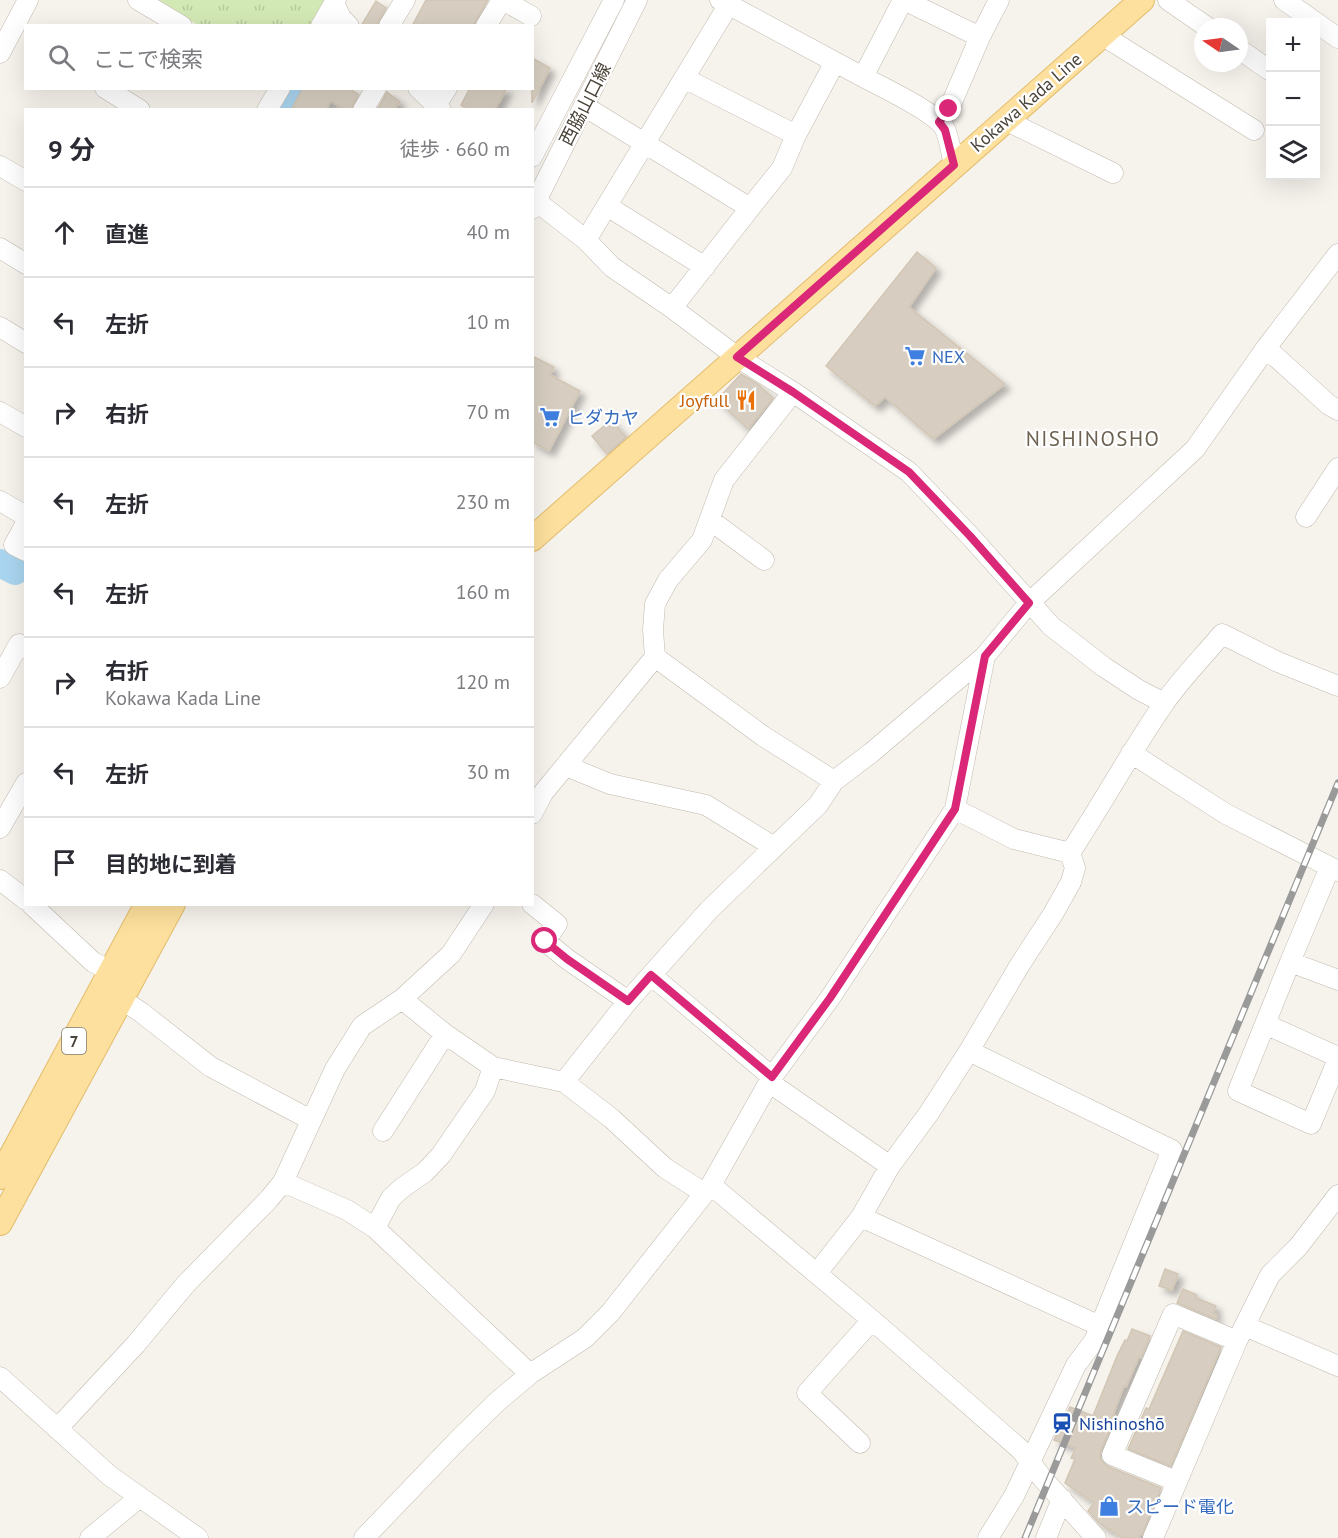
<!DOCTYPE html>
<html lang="ja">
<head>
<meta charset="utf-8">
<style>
	:root { --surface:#fff; --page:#f7f7f7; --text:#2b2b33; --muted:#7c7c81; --line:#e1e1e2 }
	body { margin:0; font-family:"PT Sans","Noto Sans JP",sans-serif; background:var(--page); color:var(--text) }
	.controls { position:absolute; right:18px; top:18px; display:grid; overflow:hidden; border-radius:0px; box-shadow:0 6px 24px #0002 }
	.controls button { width:54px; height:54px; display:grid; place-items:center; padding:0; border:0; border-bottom:2px solid var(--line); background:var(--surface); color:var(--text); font:30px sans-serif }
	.compass { position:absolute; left:1194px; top:18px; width:54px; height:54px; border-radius:50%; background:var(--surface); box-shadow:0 6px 24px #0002; rotate:283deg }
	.stop { position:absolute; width:18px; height:18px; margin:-14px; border:4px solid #db2777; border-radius:50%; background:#fff }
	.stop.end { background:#db2777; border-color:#fff; box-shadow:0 2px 6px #0008 }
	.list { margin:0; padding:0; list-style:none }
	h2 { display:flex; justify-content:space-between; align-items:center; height:78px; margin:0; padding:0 24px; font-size:26px }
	h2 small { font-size:20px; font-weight:400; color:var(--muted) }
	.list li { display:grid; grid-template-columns:39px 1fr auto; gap:18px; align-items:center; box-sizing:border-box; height:90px; padding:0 24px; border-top:2px solid var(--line) }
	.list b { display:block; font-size:22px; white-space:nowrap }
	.list p { margin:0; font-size:20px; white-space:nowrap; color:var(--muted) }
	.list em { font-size:20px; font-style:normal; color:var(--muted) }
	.icon { flex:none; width:33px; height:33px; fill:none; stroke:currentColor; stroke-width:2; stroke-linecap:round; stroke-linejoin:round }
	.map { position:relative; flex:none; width:1338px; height:1538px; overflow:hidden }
	.search { position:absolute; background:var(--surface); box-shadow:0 6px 24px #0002; left:24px; top:24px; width:510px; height:66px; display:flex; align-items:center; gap:15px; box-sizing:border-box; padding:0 21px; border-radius:0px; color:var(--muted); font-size:22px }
	.panel { position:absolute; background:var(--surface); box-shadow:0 6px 24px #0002; left:24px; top:108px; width:510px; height:798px; border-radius:0px }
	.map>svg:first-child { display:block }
</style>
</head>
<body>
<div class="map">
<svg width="1338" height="1538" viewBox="0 0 1338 1538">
	<defs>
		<pattern id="park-tufts" width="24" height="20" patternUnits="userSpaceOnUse" patternTransform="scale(1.5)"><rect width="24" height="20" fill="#d3e9b5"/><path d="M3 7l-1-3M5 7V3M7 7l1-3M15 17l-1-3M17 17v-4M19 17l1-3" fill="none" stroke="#b7c99c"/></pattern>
		<filter id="shadow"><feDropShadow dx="5.5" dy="5.5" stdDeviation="3" flood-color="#0004"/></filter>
	</defs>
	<rect width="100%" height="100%" fill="#f6f2ec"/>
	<path fill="url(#park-tufts)" d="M152,0H325L309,26L198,25Z"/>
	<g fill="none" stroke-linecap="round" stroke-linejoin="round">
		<path stroke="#aad5f0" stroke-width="28" d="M282,110L294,88
			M0,563L15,571L26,553"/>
	</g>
	<path fill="#d7cec1" stroke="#d2c6b4" stroke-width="1.5" filter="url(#shadow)" d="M426,0H488L476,20L474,26H412Z
		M376,1L386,8L379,20L377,26H361Z
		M532,58L550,68L532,103Z
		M303,88H348L358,94L351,110H346L331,101L326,110H291Z
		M470,88H507L495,110H468L461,105Z
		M387,92L400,102L394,110H377Z
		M917,252L936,268L909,307L1005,384L933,439L885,397L875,406L826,366Z
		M532,356L554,367L550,375L580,391L549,451L532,442Z
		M741,374L758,384L773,398L748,429L717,400Z
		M611,420L626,437L607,454L592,436Z
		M1165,1269L1178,1274L1172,1290L1159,1286Z
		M1183,1289L1197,1295L1196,1298L1216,1306L1213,1313L1217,1315L1216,1319L1177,1303Z
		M1132,1329L1150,1336L1141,1358L1139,1357L1126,1387L1124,1386L1113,1415L1116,1416L1101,1450L1100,1457L1103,1463L1107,1466L1161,1488L1142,1534L1138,1538H1122L1110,1529L1109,1530L1098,1522L1088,1511L1094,1503L1065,1483L1075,1459L1071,1458L1076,1448L1054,1440L1070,1407L1093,1416L1117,1356L1125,1340L1127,1341Z
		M1183,1331L1221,1347L1171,1466L1128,1449L1146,1408L1149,1409Z"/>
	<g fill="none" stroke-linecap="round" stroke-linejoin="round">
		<g stroke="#c1baae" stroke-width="21">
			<path id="minor" d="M138,0L182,26
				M503,0L531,16
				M720,0L863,77L903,0
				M904,0L980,37
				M1168,0L1207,27
				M1284,0L1338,38
				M334,3L341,18L349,26
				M321,26L336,0
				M389,26L405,0
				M486,26L502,0
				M1102,35L1254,130
				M1239,49L1269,70
				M0,53L28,0
				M863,77C882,87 936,112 945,129C950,140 951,154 954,165
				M684,78L796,135L835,62
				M105,88L140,110
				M418,88L441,110
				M436,105L447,88
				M584,106L750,208L782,168L796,135
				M267,110L280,88
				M363,110L376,88
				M1005,120L1113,173
				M939,121L949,109L980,37L999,0
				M532,157L614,0
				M0,166L26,181
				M532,198L586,240
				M607,206L705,267
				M750,208L672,308L737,357L793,392L909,472L970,536L1051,626L1104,667L1139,690L1164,703
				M532,209L637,0
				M0,248L26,264
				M672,308L612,267L586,240L729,4
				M0,327L26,343
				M1266,348L1329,405L1338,410
				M0,412L26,427
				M0,501L26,516
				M1306,517L1338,468
				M710,520L764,560
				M26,523L14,545L26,551
				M985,656L955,809L1014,839L1070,853
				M655,657L763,736L834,781
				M0,678L19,644L26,648
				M1131,753L1226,814L1338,871
				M566,766L610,784L706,805L774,847
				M532,814L543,793L655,657L653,630L655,604L668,580L702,540L724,480L793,392
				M0,828L26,783
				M1330,867L1290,962L1338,980
				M0,880L26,900
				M31,904L93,962L122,977
				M532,904L557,924L545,941L567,959L628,1001
				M1290,962L1265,1024L1338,1057
				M651,975L772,1077
				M121,999L142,1013L211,1067L311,1120
				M402,999L445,1034L493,1067L564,1082L611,1118L665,1168L704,1193
				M1265,1024L1238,1091L1311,1124L1338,1059
				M969,1051L1172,1150L1094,1341L1076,1365L1014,1496L988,1538
				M564,1082L628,1001L710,909L818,805L834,781L871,753L985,656L1029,603L1195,449L1266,348L1338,254
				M770,1083L890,1166
				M383,1131L445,1034
				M283,1182L347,1210L375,1228L530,1374
				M711,1185L872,1320L1021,1450L1043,1479L1096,1538
				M861,1217L1100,1326
				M375,1228L391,1198L402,1188L425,1172L441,1155L485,1091L493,1067
				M817,1273L861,1217L890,1166L929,1113L969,1051L1021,963L1053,914L1071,882L1075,868L1070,853C1102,804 1130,753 1163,705C1179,681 1203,657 1222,634L1278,662L1338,686
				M1245,1326L1338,1366
				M0,1377L110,1476L198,1538
				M57,1429L136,1344L185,1285L269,1199L283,1182L335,1069L362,1026L402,999L451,954L484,904
				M860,1443L807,1393L872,1320
				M1176,1481L1112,1455L1173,1314L1237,1341
				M90,1538L140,1497
				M364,1538L460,1438L498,1401L530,1374L585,1338L610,1313L711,1185L772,1077L830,998L955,809
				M1046,1538L1062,1499
				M1153,1538L1237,1341L1270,1275L1298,1247L1338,1195"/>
		</g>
		<g stroke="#e3bd6c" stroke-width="26">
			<path id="major" d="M532,539L1142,0
				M0,1177L147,904
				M0,1223L173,904"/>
		</g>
		<use href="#minor" stroke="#fff" stroke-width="20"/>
		<use href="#major" stroke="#fde09d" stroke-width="24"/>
		<g stroke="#9a9a9a" stroke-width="7">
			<path id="rail" d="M1025,1538L1338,783"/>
		</g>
		<use href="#rail" stroke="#fff" stroke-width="4.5" stroke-dasharray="14" stroke-linecap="butt"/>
	</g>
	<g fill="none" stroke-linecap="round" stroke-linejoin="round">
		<path stroke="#db2777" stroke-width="8" d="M545,941L567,959L628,1001L651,975L772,1077L830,998L955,809L985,656L1029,603L970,536L909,472L793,392L737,357L954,165L945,130L939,122L949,109"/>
	</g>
	<defs>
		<g id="supermarket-bare" transform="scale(1.62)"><path d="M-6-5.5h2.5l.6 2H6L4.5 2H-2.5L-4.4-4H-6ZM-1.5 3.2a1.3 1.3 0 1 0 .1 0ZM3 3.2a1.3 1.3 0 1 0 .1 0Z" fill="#3f7fe0" stroke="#fff" stroke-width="2.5" paint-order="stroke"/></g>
		<g id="restaurant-bare" transform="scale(1.62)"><path d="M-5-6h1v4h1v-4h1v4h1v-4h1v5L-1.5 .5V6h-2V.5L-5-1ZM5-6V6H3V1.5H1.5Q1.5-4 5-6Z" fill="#e8710a" stroke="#fff" stroke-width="2.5" paint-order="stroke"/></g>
		<g id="station-bare" transform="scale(1.62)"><path d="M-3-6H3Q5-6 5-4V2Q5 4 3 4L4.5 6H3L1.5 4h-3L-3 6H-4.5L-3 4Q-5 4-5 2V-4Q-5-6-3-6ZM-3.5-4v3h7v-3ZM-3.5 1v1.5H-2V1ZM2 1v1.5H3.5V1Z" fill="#1a4fb4" stroke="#fff" stroke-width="2.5" paint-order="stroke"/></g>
		<g id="shop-bare" transform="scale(1.62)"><path d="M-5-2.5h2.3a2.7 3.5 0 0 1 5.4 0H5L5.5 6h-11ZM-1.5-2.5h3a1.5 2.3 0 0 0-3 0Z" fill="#3f7fe0" stroke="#fff" stroke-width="2.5" paint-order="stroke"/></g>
	</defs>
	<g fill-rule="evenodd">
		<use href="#supermarket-bare" x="915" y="356"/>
		<use href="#restaurant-bare" x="746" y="400"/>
		<use href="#supermarket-bare" x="550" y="417"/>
		<use href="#station-bare" x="1062" y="1423"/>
		<use href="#shop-bare" x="1109" y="1506"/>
	</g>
	<g text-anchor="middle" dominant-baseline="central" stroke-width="4.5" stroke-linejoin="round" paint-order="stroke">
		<rect fill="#fff" stroke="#807b74" stroke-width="1.5" x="62" y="1028" width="24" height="26" rx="4.5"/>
		<g font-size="16" font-weight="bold" fill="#4a4339">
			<text x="74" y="1041">7</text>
		</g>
		<g font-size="18" fill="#4a4339" stroke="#fff">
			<text transform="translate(1026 102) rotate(-41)">Kokawa Kada Line</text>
			<text transform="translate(585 104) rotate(-63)">西脇山口線</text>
		</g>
		<g font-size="18" fill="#366cbe" stroke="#fff" text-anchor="start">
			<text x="932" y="356">NEX</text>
			<text x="567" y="417">ヒダカヤ</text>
			<text x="1126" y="1506">スピード電化</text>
		</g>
		<g font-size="18" fill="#c56008" stroke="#fff" text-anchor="end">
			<text x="729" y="400">Joyfull</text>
		</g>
		<g font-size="18" fill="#164399" stroke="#fff" text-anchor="start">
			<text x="1079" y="1423">Nishinoshō</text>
		</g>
		<g font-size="21" letter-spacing="1.5" fill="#6d6150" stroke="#fff">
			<text x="1093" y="438">NISHINOSHO</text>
		</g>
	</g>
</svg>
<div class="controls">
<button>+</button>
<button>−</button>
<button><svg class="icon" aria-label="layers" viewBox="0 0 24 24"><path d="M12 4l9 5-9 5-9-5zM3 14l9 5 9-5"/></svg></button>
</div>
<svg class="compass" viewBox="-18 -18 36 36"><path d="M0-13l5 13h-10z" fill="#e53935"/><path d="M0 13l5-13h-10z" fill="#7c7c81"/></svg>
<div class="stop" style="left:545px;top:941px"></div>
<div class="stop end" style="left:949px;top:109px"></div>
<div class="search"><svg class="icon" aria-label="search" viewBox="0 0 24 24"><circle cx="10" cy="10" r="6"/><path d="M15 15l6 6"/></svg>ここで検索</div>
<section class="panel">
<h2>9 分<small>徒歩 · 660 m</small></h2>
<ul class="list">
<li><svg class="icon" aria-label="ahead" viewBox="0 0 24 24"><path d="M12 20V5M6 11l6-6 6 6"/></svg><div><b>直進</b></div><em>40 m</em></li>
<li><svg class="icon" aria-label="left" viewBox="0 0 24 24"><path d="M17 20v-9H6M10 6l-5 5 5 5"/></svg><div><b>左折</b></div><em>10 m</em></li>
<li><svg class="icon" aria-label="right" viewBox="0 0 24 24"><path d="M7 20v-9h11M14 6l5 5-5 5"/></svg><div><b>右折</b></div><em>70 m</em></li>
<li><svg class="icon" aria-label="left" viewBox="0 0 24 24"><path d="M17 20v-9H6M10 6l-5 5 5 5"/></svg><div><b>左折</b></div><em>230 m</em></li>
<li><svg class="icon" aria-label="left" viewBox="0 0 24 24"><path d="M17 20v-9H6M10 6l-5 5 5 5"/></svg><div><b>左折</b></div><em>160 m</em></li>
<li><svg class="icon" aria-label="right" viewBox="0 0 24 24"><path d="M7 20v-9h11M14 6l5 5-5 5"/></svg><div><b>右折</b><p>Kokawa Kada Line</p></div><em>120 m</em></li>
<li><svg class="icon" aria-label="left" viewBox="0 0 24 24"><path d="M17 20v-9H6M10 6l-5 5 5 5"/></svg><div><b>左折</b></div><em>30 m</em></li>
<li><svg class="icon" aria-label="arrive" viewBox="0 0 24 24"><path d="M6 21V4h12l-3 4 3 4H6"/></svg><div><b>目的地に到着</b></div></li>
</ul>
</section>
</div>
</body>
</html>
